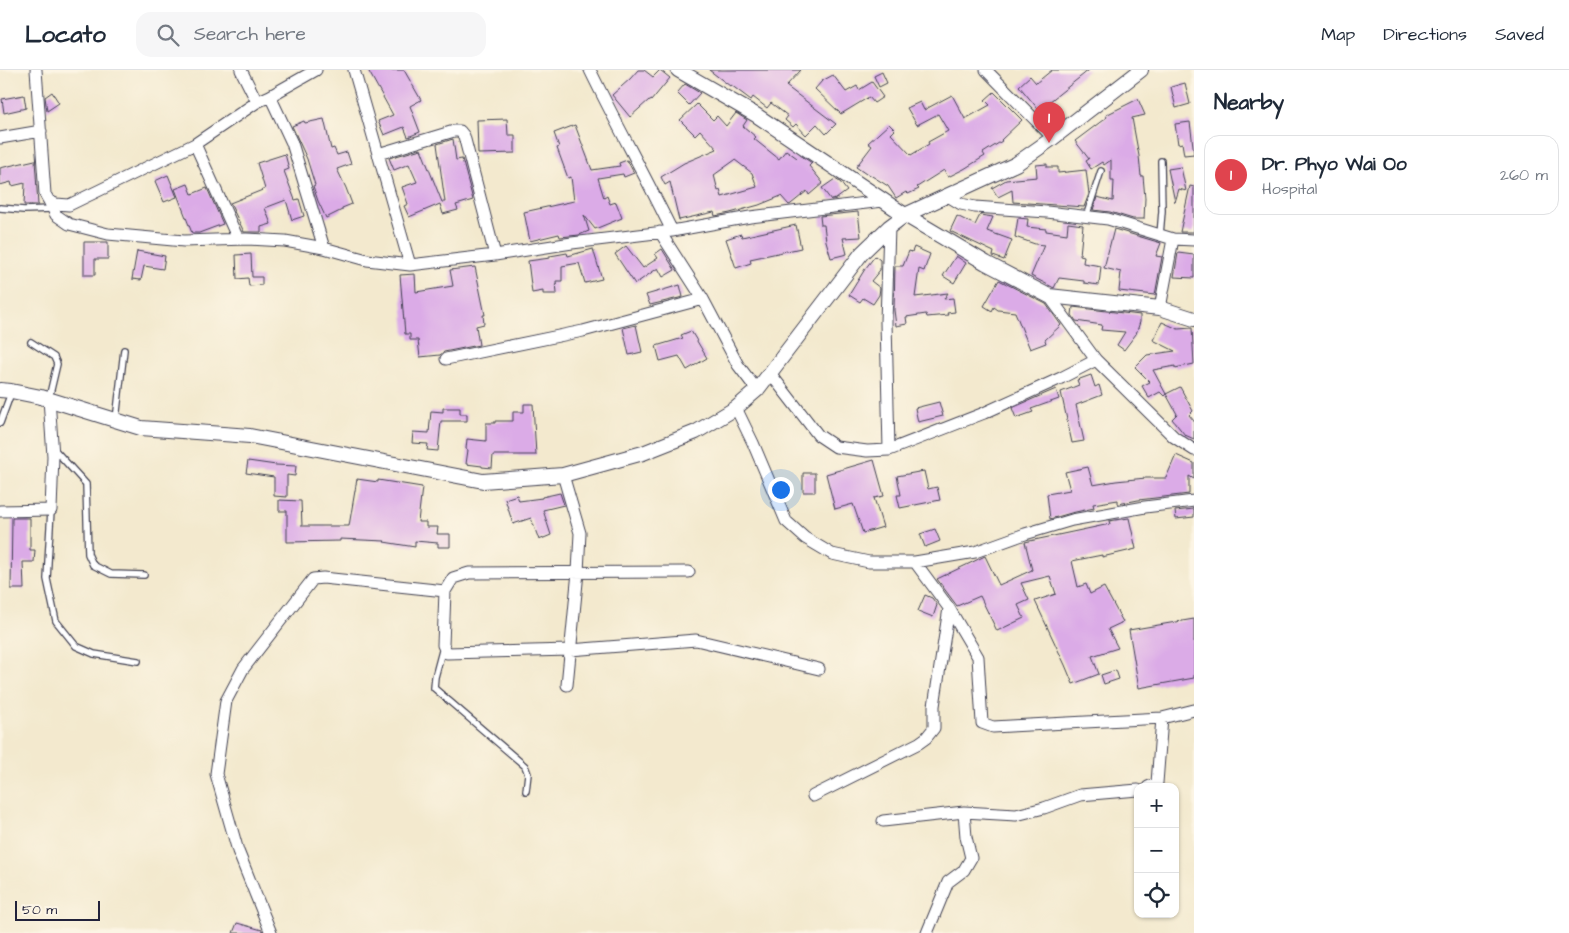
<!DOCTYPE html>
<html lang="en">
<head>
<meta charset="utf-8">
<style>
	:root { --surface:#fff; --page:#f6f6f7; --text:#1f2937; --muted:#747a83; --line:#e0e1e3; --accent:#1a73e8 }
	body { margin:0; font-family:"Architects Daughter",sans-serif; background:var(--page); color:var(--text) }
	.controls { position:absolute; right:15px; bottom:15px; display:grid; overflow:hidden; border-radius:10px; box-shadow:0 1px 4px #0004 }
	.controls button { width:45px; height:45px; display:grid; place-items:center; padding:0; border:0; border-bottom:1px solid var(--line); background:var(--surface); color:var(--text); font:25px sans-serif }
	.scale { position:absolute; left:15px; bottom:12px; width:85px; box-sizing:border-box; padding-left:5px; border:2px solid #22223b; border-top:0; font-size:14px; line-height:18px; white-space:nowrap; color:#22223b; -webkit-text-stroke:4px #fcf5e5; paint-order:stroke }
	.you { position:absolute; left:780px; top:419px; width:18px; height:18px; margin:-12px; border:4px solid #fff; border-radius:50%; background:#1a73e8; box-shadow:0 0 0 8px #1a73e833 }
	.badge { display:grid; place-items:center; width:32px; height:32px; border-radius:50%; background:var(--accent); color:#fff; font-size:16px; font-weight:700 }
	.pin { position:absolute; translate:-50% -41px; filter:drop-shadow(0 1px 2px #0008) }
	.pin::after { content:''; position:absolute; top:26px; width:18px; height:15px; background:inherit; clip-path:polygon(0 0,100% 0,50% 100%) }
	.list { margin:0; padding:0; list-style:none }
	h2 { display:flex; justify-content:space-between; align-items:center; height:65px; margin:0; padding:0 20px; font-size:21px }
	h2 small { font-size:16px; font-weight:400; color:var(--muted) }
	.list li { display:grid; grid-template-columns:32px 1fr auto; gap:15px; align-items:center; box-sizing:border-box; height:80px; margin:0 10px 10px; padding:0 10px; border:1px solid var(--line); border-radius:15px }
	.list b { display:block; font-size:19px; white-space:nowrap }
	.list p { margin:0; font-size:16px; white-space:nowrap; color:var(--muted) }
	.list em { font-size:16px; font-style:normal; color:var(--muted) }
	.icon { flex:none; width:28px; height:28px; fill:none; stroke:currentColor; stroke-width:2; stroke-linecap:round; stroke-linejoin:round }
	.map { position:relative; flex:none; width:1194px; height:863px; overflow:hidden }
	header { display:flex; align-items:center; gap:30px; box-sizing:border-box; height:70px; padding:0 25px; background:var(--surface); border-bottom:1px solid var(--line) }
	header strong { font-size:24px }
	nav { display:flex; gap:28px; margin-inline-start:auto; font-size:18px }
	.search { width:350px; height:45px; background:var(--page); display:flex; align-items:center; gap:12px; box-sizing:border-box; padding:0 18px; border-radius:15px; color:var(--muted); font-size:19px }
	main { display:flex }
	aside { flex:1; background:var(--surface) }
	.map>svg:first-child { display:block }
</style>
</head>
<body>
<header>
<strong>Locato</strong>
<div class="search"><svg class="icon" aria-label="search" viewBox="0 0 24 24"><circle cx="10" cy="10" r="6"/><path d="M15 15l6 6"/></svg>Search here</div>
<nav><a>Map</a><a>Directions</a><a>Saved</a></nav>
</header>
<main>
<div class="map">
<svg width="1194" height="863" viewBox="0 0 1194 863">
	<rect width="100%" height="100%" fill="#fcf5e5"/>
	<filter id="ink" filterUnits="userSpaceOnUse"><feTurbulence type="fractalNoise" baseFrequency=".02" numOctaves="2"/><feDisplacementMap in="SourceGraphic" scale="10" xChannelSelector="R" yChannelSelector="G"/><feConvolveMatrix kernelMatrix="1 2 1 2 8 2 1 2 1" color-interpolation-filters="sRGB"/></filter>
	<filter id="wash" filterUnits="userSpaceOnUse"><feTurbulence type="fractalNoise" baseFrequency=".0096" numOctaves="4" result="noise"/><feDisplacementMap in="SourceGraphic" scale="20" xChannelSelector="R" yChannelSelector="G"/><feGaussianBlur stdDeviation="1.12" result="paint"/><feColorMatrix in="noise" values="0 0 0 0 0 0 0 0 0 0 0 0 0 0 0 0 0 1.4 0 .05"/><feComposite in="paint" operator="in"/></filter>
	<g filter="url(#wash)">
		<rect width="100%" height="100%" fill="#f3e9ce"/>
		<g id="blocks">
			<path fill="#dbabe7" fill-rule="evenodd" d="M368,0H404L421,30L410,36L420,62L408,67L404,57L384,65L378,51L393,45Z
				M638,0H644L653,7L660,0L670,8L651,31L649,30L630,47L612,25L630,9Z
				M709,0H801L786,16L836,54L826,64L817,54L806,65L796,54L793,57L785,50L788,46L771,33L767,38L753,27L751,30L731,15L730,16Z
				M1052,0H1089L1039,40L1019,16L1030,6L1036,13Z
				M882,2L887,13L879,17L874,6Z
				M833,5L846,22L857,16L859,20L872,12L883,27L874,33L869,27L841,44L815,19L822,11Z
				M1185,13L1190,34L1176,38L1171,17Z
				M685,14L700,23L689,35L677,23Z
				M52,22L59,33L47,41L45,27Z
				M994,22L1022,50L1001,70L1002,71L983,83L985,86L964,99L948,107L944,100L917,117L919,119L908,124L906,122L896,128L888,116L867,103L866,104L856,97L872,76L868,73L889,54L895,60L891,64L911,85L929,74L928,72L948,61L938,44L917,55L907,38L920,32L924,40L952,25L965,49L990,35L985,30Z
				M24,25L26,38L4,43L2,29Z
				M1138,29L1145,45L1132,48L1139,86L1141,106H1143L1145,128L1144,149H1133L1110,142L1093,140L1097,127L1113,131L1114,111H1111V90L1104,95L1102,92L1091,99L1086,91L1089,89L1075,71L1107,47L1106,45Z
				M697,34L713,50L717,46L726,56L736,43L747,50L743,56L756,67L754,69L779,89L786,80L797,88L800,85L812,93L809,96L823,113L809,125L807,121L791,134L789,135L781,126L759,135L730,143L715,146L714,142L679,150L670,112L665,115L661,107L684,93L717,79L700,60L695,65L680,50ZM735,90L752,103L757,117L722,127L720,120L718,121L714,105Z
				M324,49L331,79L334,78L337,85L347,82L351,94L337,99L346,118L352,134L342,138V140L326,148L318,131L313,116L315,115L307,89L292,56L304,51L305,53Z
				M507,49L508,65H515V83L478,84L477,50Z
				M1190,52L1194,84L1184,85L1182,73L1178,74L1175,54Z
				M575,55L592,100L620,96L619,93L627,90L634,103L624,107L623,104L598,108L604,128L607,126L610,134L616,132L622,148L595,159L584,145L589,161L579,165L560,167L559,164L530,171L524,142L574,131L571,107L568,108L557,78L559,77L554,63Z
				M453,69L456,90L462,89L473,130L456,135L458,140L443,144L440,134L409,147L404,136L408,134L402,117L417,112L409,94L394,100L389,88L421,79L442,132H445L437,74Z
				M285,84L289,99L284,101L295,130L299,129L304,146L292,150L286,130L265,138L271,154L261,157V162H244L230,133L265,119L257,93Z
				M35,90L38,135H24L25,113L12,116L11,112L0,115V98Z
				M1047,94V97H1058V103L1086,100L1089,124L1084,137L1013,132L1012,120L998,127L992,118L1006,110L1037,107L1036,95Z
				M1181,97L1186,121L1179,119L1175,132L1168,99Z
				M168,105L177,127L164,132L155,111Z
				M835,109L840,112L847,121L836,129L831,130L822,118Z
				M188,114L192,124L207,118L223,154L199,163H192L175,119Z
				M1190,116L1194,117V162H1180Z
				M858,142L861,167L843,168L847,184L831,188L826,171L824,155H821L820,146Z
				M980,145L993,147L987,161L1012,170L1004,190L993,186L994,182L950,161L957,146L975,155Z
				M1018,148L1028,149L1027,157L1046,159V161L1067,164L1068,153L1083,155L1080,185L1084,186L1083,193L1101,196L1099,215L1084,213V211L1059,208L1054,218L1031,206L1044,175L1035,174L1015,167Z
				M796,155L801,178L750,189L751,193L736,198L726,169L741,164L742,167Z
				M1114,159L1161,173L1156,186L1162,187L1155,225L1119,221L1121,202L1104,198Z
				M84,172H108V189H95V205H84Z
				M626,176L643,198L658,188L655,184L662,179L675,200L663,207L658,198L635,214L615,184Z
				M914,177L930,184L924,201L919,199L915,227L948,223L944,229L953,228L955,242L947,243L948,245L927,247L926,244L906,247L907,254L896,256L894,240L895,196H903L909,181L912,182Z
				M593,179L602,209L585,213L579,193L562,196V211H556L557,224H543V221L532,223L528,191L550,188V186L567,183L568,186Z
				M137,181L165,186L163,199L144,196L141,210L132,209Z
				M1178,183L1194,185V208L1174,207Z
				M251,184L252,207H262V215L249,216L248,208L237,209L236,185Z
				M875,186L880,190V200L871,211L880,218L879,225L873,234L863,228L860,232L849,225L865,199Z
				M956,186L966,193L954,213L943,206Z
				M475,197L485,245H483L484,254L476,256L479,275L444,282L440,285L420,287L418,270H410V264H405L400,205L415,204L416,222L453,216L450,200Z
				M999,210L1046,234L1061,255L1045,270L1046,273L1030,279L1015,242L998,240L994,237L992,241L984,236Z
				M680,215L683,227L650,235L646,225Z
				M1073,237L1140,245V252L1136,264L1124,280L1117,275L1125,262L1101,260L1102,255L1076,251L1072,245Z
				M1162,252L1178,259L1192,258L1194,294L1175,298V296L1153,300L1166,324L1164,326L1160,322L1149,328L1142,316L1150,312L1135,297L1147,285L1175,281L1153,270Z
				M636,255L642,282L629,285L623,258Z
				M691,261L707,288L687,300L679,286L660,291L656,276L683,268L681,265Z
				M1091,305L1095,317L1099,315L1102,325L1076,335L1084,371L1072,373L1061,322L1079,315L1077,310Z
				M1180,317L1193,341L1189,345L1194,351V369L1185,365L1172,349L1177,344L1166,324Z
				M1056,319L1059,329L1031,339L1033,342L1016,348L1012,338Z
				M939,332L943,346L918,352L915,338Z
				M524,334H533L536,385H493L492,398L482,397V396L466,394L468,380L466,379L467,369L486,371V353H495V351H513V342H524Z
				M443,338H460V344H467V351H441L438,381L427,380L428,374L412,373L413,362L429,363L431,341L443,342Z
				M1176,385L1194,393V409L1189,406V424L1138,430L1118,434V430L1093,434L1094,438L1071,443L1050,449L1047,424L1070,420L1065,402L1088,397L1093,415L1116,411L1146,408H1166Z
				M874,390L884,426L874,428L883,457L863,463L853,434L835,439L826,404Z
				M248,391L276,395L296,396L295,406L287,405V427L274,426V407L246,403Z
				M924,401L928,419L937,417L940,430L900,438L897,425H901L897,406Z
				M803,403H815V422H803Z
				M357,409L378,412V410L422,417L418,452H426V457H438L437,464H450V477H438V473L415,471V477L384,472L385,471L340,469V471L287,472V441H279V430L301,431L302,456H349Z
				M560,423L564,435L543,440L551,465L539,470L531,448L513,454L505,429L517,425L519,431L542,428V427Z
				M1194,439V447L1176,449L1175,441Z
				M12,448H30V480H35L34,492H23L24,519H11Z
				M1129,448L1136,479L1102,487V485L1072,491L1078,517L1086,514L1090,524L1104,517L1123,552L1108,559L1118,578L1092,586L1099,604L1073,614L1065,595L1035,531L1056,524L1050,506L1021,513L1029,530L1018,535L1024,548L997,561L980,526L957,536L937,509L985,486L999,515L1032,500L1025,472L1110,454L1109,451Z
				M935,459L940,471L925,477L920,464Z
				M925,525L932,528L937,535L933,547L918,541Z
				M1194,549V608L1139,618L1129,560Z
				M1116,600L1119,609L1104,614L1101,605Z
				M237,853L262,860L263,863H233Z"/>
		</g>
	</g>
	<g filter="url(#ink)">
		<use href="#blocks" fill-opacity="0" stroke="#414051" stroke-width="1"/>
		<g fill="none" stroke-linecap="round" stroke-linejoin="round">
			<g stroke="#414051" stroke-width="8">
				<path id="service" d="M0,138L24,140L52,139
					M1086,147L1101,101
					M1160,165L1162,141L1161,91
					M31,272L54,287L57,294L49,328
					M116,350L124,280
					M0,353L11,323
					M53,378L86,414L88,484L93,495L111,504L144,505
					M51,440L47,509L56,551L76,576L94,584L138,591
					M443,577L435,607L434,618L525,696L528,704L526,721"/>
			</g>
			<g stroke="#414051" stroke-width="13">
				<path id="minor" d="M36,0L45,124L49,131L56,134L69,135L195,74L257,32L270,26L316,0
					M241,0L257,32
					M354,0L410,195
					M590,0C616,54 646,107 672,161
					M986,0L1053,68
					M270,26L292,73L324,178
					M0,68L41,61
					M195,74L238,169
					M378,84L454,61H460L464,66L495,185
					M948,126L961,134L975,137L1047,142L1108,149L1173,169L1194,170
					M49,131L56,145L69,154L108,164L184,171L246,169L285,171L324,178L367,190L410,195L495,185L572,173L672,161L750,147L883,131
					M660,162L703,229L738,295L757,320
					M1049,226L1096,290L1174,367L1194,380
					M1160,238L1173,169
					M446,289L583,261L703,229
					M770,303L818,365L836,377L867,381L889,380L984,343L1061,308L1096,290
					M736,338L753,373L786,451L805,468L832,484L869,492H915L975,482L1025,464L1072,450L1145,437L1194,431
					M889,380L886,252L889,157
					M563,405L580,463L578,502L567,615
					M0,441L51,440L53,386L49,329
					M915,492L949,538L978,587L982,653L993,657L1162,648L1194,640
					M445,521L443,575L447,583L570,580L696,570L819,599
					M1148,717L1157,713L1162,648
					M813,726L919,673L926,668L934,658V636L949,538
					M883,751L964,742
					M271,863L238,781L216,704L226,631L243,599L313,509L323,508L445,521L453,508L469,503L689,502
					M927,863L948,812L964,800L971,788L966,767L964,742L1016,745L1044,738L1080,725L1138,720"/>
			</g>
			<g stroke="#414051" stroke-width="16">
				<path id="tertiary" d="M678,0L756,45L905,145L986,193L1049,226L1160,238L1194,249
					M0,320L11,321L41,327L141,358L250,366L483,411L563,405L643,383L696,362L736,338L757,320L862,183L889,157L905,145L1016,94L1053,68L1141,0"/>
			</g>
			<use href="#service" stroke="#fff" stroke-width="5.5"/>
			<use href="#minor" stroke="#fff" stroke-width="11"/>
			<use href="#tertiary" stroke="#fff" stroke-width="14"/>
		</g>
	</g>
</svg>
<div class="controls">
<button>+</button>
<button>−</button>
<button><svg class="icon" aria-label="locate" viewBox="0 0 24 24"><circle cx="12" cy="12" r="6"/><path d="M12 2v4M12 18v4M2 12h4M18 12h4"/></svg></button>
</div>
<div class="scale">50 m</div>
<div class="you"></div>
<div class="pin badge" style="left:1049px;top:73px;background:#e0444e">1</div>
</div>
<aside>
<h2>Nearby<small></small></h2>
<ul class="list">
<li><span class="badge" style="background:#e0444e">1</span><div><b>Dr. Phyo Wai Oo</b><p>Hospital</p></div><em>260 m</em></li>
</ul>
</aside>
</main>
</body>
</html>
